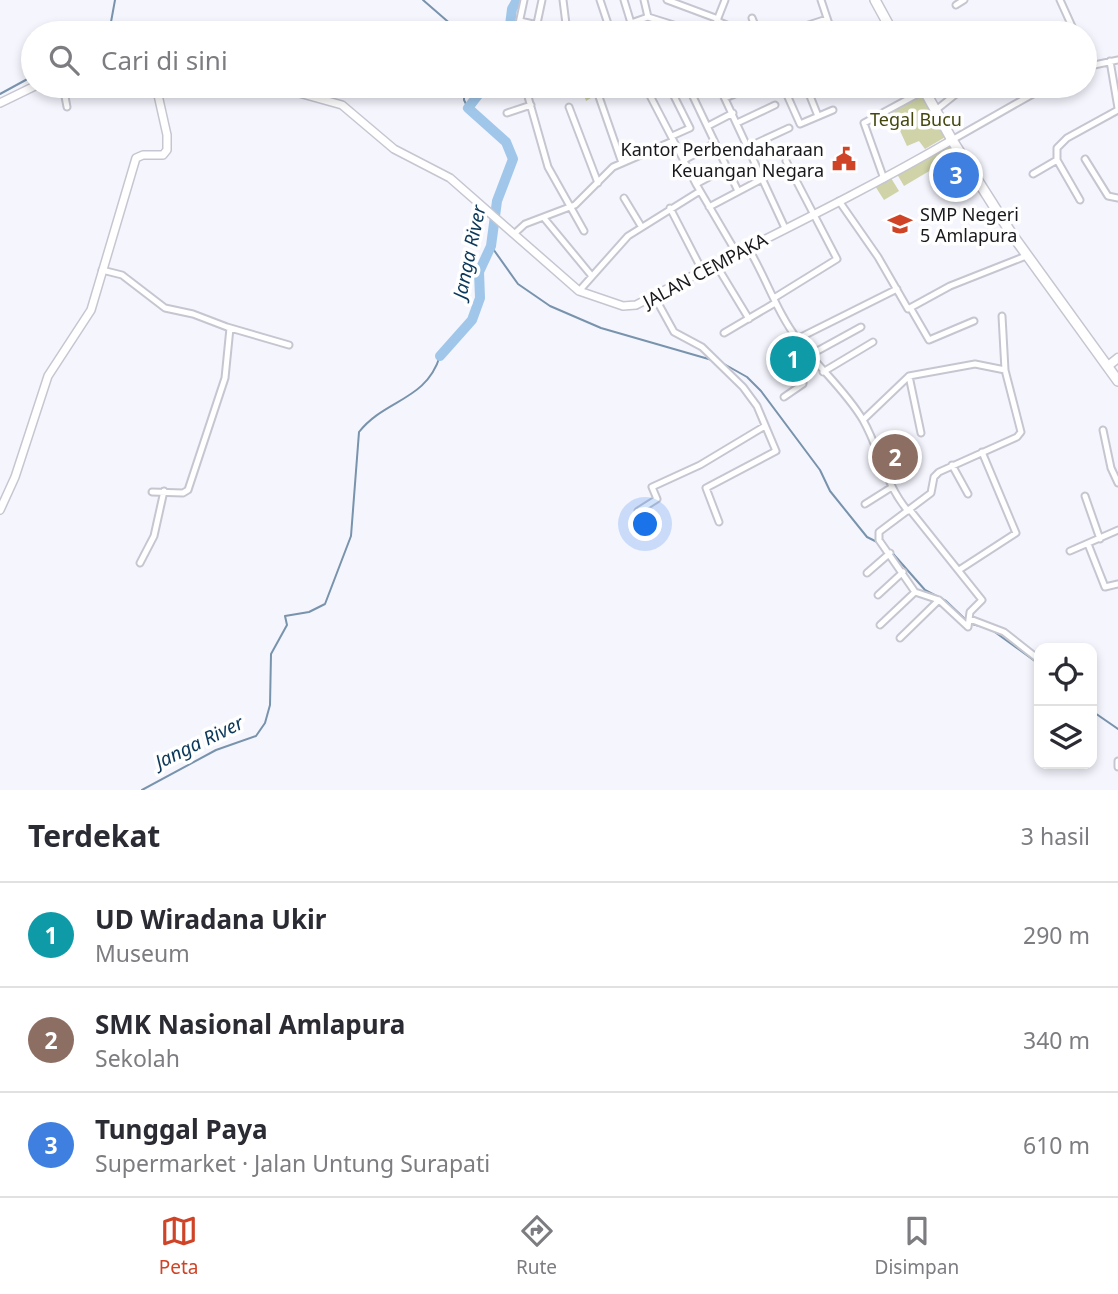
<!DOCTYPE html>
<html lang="id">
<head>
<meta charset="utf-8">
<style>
	:root { --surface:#fff; --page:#f2f2f3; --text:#2b2b33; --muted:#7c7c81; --line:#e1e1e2; --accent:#cf4427 }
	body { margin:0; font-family:"Noto Sans",sans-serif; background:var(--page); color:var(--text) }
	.controls { position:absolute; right:21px; bottom:21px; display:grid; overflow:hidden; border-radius:14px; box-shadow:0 4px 10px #0003 }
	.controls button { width:63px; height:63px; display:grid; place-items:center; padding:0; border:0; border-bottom:2px solid var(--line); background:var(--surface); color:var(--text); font:35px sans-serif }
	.you { position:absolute; left:646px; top:525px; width:24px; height:24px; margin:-18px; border:5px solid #fff; border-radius:50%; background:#1a73e8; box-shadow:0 0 0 10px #1a73e833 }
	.badge { display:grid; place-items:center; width:46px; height:46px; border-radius:50%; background:var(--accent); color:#fff; font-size:23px; font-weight:700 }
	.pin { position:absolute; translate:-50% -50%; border:4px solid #fff; box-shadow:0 2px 7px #0006 }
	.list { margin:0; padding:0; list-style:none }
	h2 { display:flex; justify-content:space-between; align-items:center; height:91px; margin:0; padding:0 28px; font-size:30px }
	h2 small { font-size:23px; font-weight:400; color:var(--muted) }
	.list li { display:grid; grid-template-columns:46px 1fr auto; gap:21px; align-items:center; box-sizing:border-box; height:105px; padding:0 28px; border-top:2px solid var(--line) }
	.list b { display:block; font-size:26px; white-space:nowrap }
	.list p { margin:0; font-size:23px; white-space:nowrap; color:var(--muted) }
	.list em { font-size:23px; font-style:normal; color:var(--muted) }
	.icon { flex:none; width:38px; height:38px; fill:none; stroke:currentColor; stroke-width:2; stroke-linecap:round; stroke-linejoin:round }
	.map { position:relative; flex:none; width:1118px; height:790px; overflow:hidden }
	.search { position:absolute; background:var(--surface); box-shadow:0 4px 10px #0003; left:21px; right:21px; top:21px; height:77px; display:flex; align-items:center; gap:18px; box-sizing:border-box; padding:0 24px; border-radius:38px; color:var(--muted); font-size:26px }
	.sheet { height:406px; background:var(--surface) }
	nav { display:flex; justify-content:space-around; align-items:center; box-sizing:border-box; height:98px; border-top:2px solid var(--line); background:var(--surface); font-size:19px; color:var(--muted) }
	nav a { display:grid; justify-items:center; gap:4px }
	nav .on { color:var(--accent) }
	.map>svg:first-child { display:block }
</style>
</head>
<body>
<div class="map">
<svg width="1118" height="790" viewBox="0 0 1118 790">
	<rect width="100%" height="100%" fill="#f5f5fe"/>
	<path fill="#cfd3a7" d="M581,86H611L586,101Z
		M923,95L947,136L925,149L919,141L907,146L890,109Z
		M953,145L958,154L904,186L897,174Z
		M891,178L899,191L884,200L875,186Z"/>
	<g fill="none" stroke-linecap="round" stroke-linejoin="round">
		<path stroke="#7893ac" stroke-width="2" d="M423,0L461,33
			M101,33L111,22L115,0
			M464,86V100L468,108
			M0,94L33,76
			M491,246L518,284L550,306L601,328L712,360
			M724,364L747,377L761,391L820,470L830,491L867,537L877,542
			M888,548L925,590L946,601L967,621
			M972,624L987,628
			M992,630L1039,664
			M1092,711L1118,729
			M142,790L216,750L256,736L265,723L270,705L271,654L287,625L285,616L309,612L325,604L351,536L359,432C385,399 426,401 440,356"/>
		<path stroke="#a0c7e9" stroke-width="10" d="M509,33L512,9L517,0
			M440,356L472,320L480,298L479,272L491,246L497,201L513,159L506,142L468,108L485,86"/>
		<g stroke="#c6c6d1" stroke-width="9">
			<path id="minor" d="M563,0L567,32
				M600,0L611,33
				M624,0L631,23L648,17
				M644,0L648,17L699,33
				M667,0L718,19
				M821,0L832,33
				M1060,0L1075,33
				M956,5L964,0
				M752,18L758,33
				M520,21L572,33
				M717,21L729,26L732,33
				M517,33L524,0
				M535,33L542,0
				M712,33L725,0
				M784,33L827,19
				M1110,61L1118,108
				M1085,67L1118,60
				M63,86L67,107
				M525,86L548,167L584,231
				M645,86L696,184L736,252
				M669,86L690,128L672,136
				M688,86L738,191
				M719,86L785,228
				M783,86L800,124L833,110
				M806,86L818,116
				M597,91L622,163
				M725,98L754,86
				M569,107L598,183
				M936,110L966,86
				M507,113L531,105
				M737,123L775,105
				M708,126L733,113
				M952,140L1047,86
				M748,147L789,128
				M1085,159L1108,196L1118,198
				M684,160L715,143
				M1033,174L1057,160
				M884,179L864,123L925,90
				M696,184L726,168
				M624,198L641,226
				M1080,200L1057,160V148L1067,138L1118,110
				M839,201L878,257L908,309L950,286L1026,256
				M709,207L762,179
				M670,208L702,270
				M544,218L591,275
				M514,234L525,224L575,205L613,167L673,141
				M747,246C766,277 776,311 798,340C818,367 846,391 863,420C880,450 885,484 908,511
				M715,263L749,319
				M102,270L122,275L165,308L193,314L227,327L289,345
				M579,291L628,236L700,191
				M653,294L674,332L702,347L743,387L757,406L776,451L706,488L719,522
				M774,298L837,259L786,161
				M911,309L929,340L974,321
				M724,333L775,303
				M797,339L897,289
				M810,355L861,327
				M823,372L873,342
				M909,376L921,433
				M784,397L803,384V374L817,364
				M863,420L909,376L975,364L1005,370
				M1103,430L1111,468L1118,483
				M952,465L968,494
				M152,492L183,493L188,490L225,378L230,328
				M1085,496L1100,539
				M865,504L892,487
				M910,510L982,600L970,612L968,627L939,600
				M638,511L657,499L652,487L700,465L765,426
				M1088,544L1105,587L1118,584
				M1070,551L1118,530
				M140,563L154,536L164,491
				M959,570L1016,533L982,452
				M867,573L890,553
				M878,595L903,572
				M970,619L1004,632L1037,658
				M880,625L915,592
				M900,638L939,600L915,592L879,540V532L931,493L934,477L939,472L1017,437L1021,432L1005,370L1002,316
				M1118,761V767"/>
		</g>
		<g stroke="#c6c6d1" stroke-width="10">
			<path id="tertiary" d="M274,86L342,105L394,149L450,178L579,291L623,306L636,305C741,250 849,200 952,140
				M0,103L35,86
				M0,510L15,477L48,376L91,310L136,158L143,155H163L167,150V135L156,86"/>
		</g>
		<g stroke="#c6c6d1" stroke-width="11">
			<path id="secondary" d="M1108,366L1118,358"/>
		</g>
		<g stroke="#c6c6d1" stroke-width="12">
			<path id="trunk" d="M875,0L893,33
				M922,86L952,140L1011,233L1118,381"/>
		</g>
		<use href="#minor" stroke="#fff" stroke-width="5"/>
		<use href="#tertiary" stroke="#fff" stroke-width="7"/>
		<use href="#secondary" stroke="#fff" stroke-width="8"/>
		<use href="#trunk" stroke="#fff" stroke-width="9"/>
	</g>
	<defs>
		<g id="civic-bare" transform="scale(1.89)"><path d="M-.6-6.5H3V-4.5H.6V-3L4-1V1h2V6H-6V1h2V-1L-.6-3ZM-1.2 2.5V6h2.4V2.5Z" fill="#cf4427" stroke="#fff" stroke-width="2.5" paint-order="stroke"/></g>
		<g id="school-bare" transform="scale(1.89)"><path d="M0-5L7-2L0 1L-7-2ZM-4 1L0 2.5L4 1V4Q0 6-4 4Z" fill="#cf4427" stroke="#fff" stroke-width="2.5" paint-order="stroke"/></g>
	</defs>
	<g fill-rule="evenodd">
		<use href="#civic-bare" x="844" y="159"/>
		<use href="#school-bare" x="900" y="224"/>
	</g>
	<g text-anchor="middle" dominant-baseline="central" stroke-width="7" stroke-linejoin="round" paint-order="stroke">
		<g font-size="18" fill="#45470f" stroke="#fff">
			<text x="916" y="119">Tegal Bucu</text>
		</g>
		<g font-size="18" fill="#19191d" stroke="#fff" text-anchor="end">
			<text x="824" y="149">Kantor Perbendaharaan<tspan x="824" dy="21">Keuangan Negara</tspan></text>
			<text x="920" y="214" text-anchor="start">SMP Negeri<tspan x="920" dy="21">5 Amlapura</tspan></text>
		</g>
		<g font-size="18" fill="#19191d" stroke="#fff">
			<text transform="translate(705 270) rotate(-28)">JALAN CEMPAKA</text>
		</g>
		<g font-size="19" font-style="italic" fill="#0b3859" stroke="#fff">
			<text transform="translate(469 252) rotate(-78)">Janga River</text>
			<text transform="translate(199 742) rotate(-26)">Janga River</text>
		</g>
	</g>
</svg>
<div class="controls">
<button><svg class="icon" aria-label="locate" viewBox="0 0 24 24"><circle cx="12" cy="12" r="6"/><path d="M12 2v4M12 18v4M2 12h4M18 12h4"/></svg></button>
<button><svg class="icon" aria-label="layers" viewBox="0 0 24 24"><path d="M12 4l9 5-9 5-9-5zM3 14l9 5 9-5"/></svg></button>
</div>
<div class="you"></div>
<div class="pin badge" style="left:793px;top:359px;background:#0f9aa8">1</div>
<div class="pin badge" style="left:895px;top:457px;background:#8d6e63">2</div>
<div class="pin badge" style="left:956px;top:175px;background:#3f7fe0">3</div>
<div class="search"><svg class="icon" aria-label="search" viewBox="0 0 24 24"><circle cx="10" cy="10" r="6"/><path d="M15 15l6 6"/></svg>Cari di sini</div>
</div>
<section class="sheet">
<h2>Terdekat<small>3 hasil</small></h2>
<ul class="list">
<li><span class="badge" style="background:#0f9aa8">1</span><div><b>UD Wiradana Ukir</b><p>Museum</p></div><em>290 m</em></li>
<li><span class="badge" style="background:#8d6e63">2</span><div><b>SMK Nasional Amlapura</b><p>Sekolah</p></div><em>340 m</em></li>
<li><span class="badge" style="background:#3f7fe0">3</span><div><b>Tunggal Paya</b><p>Supermarket · Jalan Untung Surapati</p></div><em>610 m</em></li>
</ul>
</section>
<nav>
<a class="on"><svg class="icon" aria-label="map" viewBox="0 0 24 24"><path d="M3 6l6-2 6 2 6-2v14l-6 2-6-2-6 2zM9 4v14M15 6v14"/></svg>Peta</a>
<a><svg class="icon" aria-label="directions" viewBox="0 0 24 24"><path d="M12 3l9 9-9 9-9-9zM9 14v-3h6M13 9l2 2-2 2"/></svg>Rute</a>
<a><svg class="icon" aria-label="saved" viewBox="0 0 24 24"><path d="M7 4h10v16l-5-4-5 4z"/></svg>Disimpan</a>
</nav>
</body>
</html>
